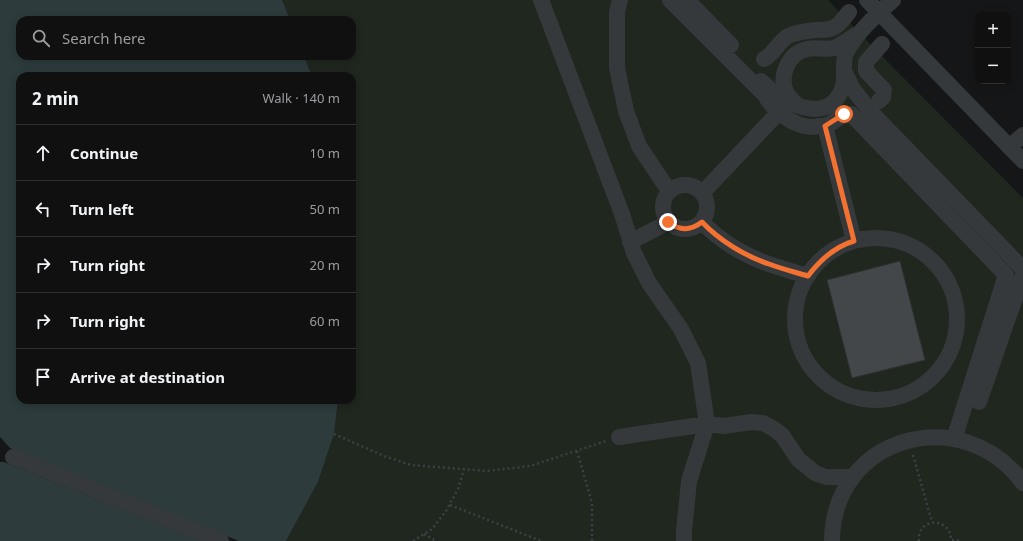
<!DOCTYPE html>
<html lang="en">
<head>
<meta charset="utf-8">
<style>
	:root { --surface:#101011; --page:#19191a; --text:#f1f3f6; --muted:#9c9d9f; --line:#303031 }
	body { margin:0; font-family:"Noto Sans",sans-serif; background:var(--page); color:var(--text) }
	.controls { position:absolute; right:12px; top:12px; display:grid; overflow:hidden; border-radius:8px; box-shadow:0 2px 10px #0003 }
	.controls button { width:36px; height:36px; display:grid; place-items:center; padding:0; border:0; border-bottom:1px solid var(--line); background:var(--surface); color:var(--text); font:20px sans-serif }
	.stop { position:absolute; width:12px; height:12px; margin:-9px; border:3px solid #f47231; border-radius:50%; background:#fff }
	.stop.end { background:#f47231; border-color:#fff; box-shadow:0 1px 4px #0008 }
	.list { margin:0; padding:0; list-style:none }
	h2 { display:flex; justify-content:space-between; align-items:center; height:52px; margin:0; padding:0 16px; font-size:17px }
	h2 small { font-size:13px; font-weight:400; color:var(--muted) }
	.list li { display:grid; grid-template-columns:26px 1fr auto; gap:12px; align-items:center; box-sizing:border-box; height:56px; padding:0 16px; border-top:1px solid var(--line) }
	.list b { display:block; font-size:15px; white-space:nowrap }
	.list em { font-size:13px; font-style:normal; color:var(--muted) }
	.icon { flex:none; width:22px; height:22px; fill:none; stroke:currentColor; stroke-width:2; stroke-linecap:round; stroke-linejoin:round }
	.map { position:relative; flex:none; width:1023px; height:541px; overflow:hidden }
	.search { position:absolute; background:var(--surface); box-shadow:0 2px 10px #0003; left:16px; top:16px; width:340px; height:44px; display:flex; align-items:center; gap:10px; box-sizing:border-box; padding:0 14px; border-radius:12px; color:var(--muted); font-size:15px }
	.panel { position:absolute; background:var(--surface); box-shadow:0 2px 10px #0003; left:16px; top:72px; width:340px; height:332px; border-radius:12px }
	.map>svg:first-child { display:block }
</style>
</head>
<body>
<div class="map">
<svg width="1023" height="541" viewBox="0 0 1023 541">
	<rect width="100%" height="100%" fill="#151617"/>
	<path fill="#20271f" d="M282,0H828L871,45L1023,198V541H286L318,482L334,434L338,400H352V76H312L304,56H352V20H290Z"/>
	<path fill="#2d3b3d" d="M0,0H282L283,2L290,20H20V56H304L312,76H20V400H338L334,434L318,482L286,541H239L10,448L0,437Z
		M0,462H4L201,541H0Z"/>
	<path fill="#44474a" stroke="#2f3033" d="M900,261L925,360L852,378L827,280Z"/>
	<g fill="none" stroke-linecap="round" stroke-linejoin="round">
		<path stroke="#3c4043" stroke-width="2.5" stroke-dasharray="2 3" stroke-linecap="butt" d="M334,434L384,456L411,465L487,471L530,466L606,441
			M577,451L592,503V541
			M913,455L932,522
			M450,505L541,541
			M424,534L436,541
			M952,540L961,541
			M413,541L432,529L446,511L458,489L464,469
			M919,541C916,518 951,515 951,541"/>
		<path stroke="#36393c" stroke-width="16" d="M541,0L622,214L634,253L649,283L681,329L698,363L707,424L689,481L684,531V541
			M620,0L617,12V68L626,111L639,146L665,185L670,191
			M670,0L765,95C773,111 794,127 813,127C815,127 817,126 819,126C820,126 824,126 825,126C835,123 837,115 851,114L1006,275L954,439
			M687,0L731,45
			M867,0L1023,161
			M764,59C774,54 778,42 788,36C797,32 806,31 815,30C823,29 830,31 836,26C841,23 845,17 849,12
			M844,71L853,89L870,111L1023,269
			M761,81C780,101 827,128 842,89C847,77 841,65 846,53C857,32 875,16 893,0
			M879,101L883,97L884,90L866,71V62L882,44
			M795,103C793,101 789,97 787,94C778,77 788,53 807,49C816,47 825,50 834,48C842,45 849,39 856,35
			M825,126L854,241
			M1009,147L1023,135
			M663 207a22 22 0 1 1 44 0a22 22 0 1 1-44 0Z
			M708,187L779,112
			M702,222C720,241 745,256 769,264C782,269 795,272 808,276
			M795 319a81 81 0 1 1 162 0a81 81 0 1 1-162 0Z
			M630,242L661,226
			M979,402L1023,275
			M619,437L707,424L724,426L752,422L763,423L774,429L782,435L798,459L815,473L826,477H852
			M13,457L221,541
			M832,541C833,435 963,401 1023,483"/>
	</g>
	<g fill="none" stroke-linecap="round" stroke-linejoin="round">
		<path stroke="#f47231" stroke-width="5" d="M668,222C680,231 690,231 702,222C720,241 745,256 769,264C782,269 795,272 808,276C820,260 834,247 854,241L825,126L844,114"/>
	</g>
</svg>
<div class="controls">
<button>+</button>
<button>−</button>
</div>
<div class="stop" style="left:844px;top:114px"></div>
<div class="stop end" style="left:668px;top:222px"></div>
<div class="search"><svg class="icon" aria-label="search" viewBox="0 0 24 24"><circle cx="10" cy="10" r="6"/><path d="M15 15l6 6"/></svg>Search here</div>
<section class="panel">
<h2>2 min<small>Walk · 140 m</small></h2>
<ul class="list">
<li><svg class="icon" aria-label="ahead" viewBox="0 0 24 24"><path d="M12 20V5M6 11l6-6 6 6"/></svg><div><b>Continue</b></div><em>10 m</em></li>
<li><svg class="icon" aria-label="left" viewBox="0 0 24 24"><path d="M17 20v-9H6M10 6l-5 5 5 5"/></svg><div><b>Turn left</b></div><em>50 m</em></li>
<li><svg class="icon" aria-label="right" viewBox="0 0 24 24"><path d="M7 20v-9h11M14 6l5 5-5 5"/></svg><div><b>Turn right</b></div><em>20 m</em></li>
<li><svg class="icon" aria-label="right" viewBox="0 0 24 24"><path d="M7 20v-9h11M14 6l5 5-5 5"/></svg><div><b>Turn right</b></div><em>60 m</em></li>
<li><svg class="icon" aria-label="arrive" viewBox="0 0 24 24"><path d="M6 21V4h12l-3 4 3 4H6"/></svg><div><b>Arrive at destination</b></div></li>
</ul>
</section>
</div>
</body>
</html>
